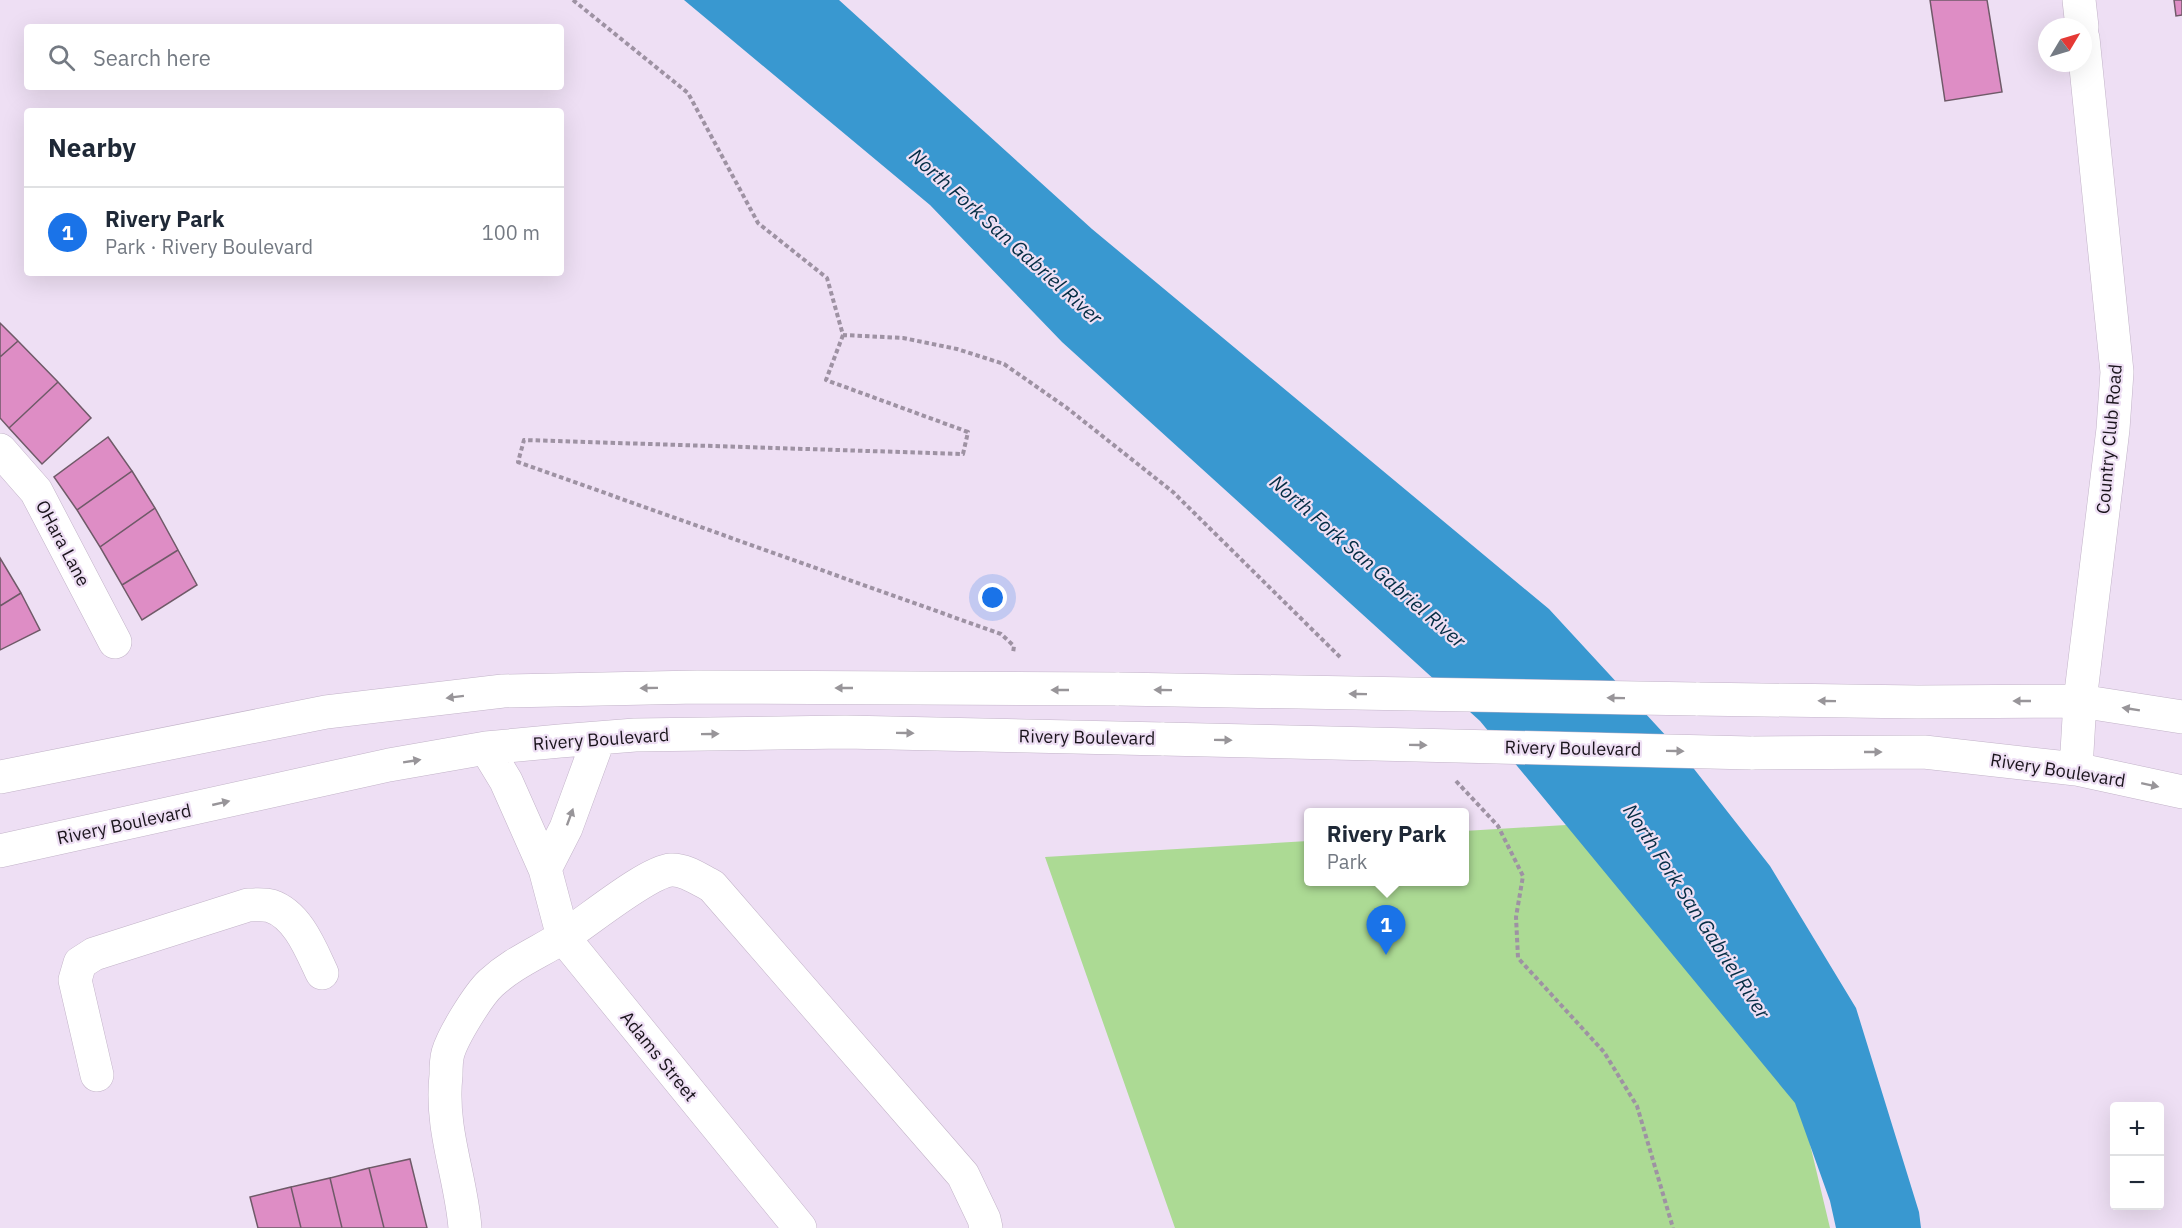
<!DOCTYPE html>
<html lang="en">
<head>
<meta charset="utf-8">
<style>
	:root { --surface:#fff; --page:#f6f6f7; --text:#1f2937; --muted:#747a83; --line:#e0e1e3; --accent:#1a73e8 }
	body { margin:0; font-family:"IBM Plex Sans",sans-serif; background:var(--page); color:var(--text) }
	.controls { position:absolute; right:18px; bottom:18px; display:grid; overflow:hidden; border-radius:6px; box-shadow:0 6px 24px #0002 }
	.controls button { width:54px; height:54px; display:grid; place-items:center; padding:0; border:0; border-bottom:2px solid var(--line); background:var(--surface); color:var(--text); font:30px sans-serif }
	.compass { position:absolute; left:2038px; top:18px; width:54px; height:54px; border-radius:50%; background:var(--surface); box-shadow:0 6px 24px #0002; rotate:52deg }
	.you { position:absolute; left:993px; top:598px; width:21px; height:21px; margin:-15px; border:4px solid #fff; border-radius:50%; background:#1a73e8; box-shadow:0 0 0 9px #1a73e833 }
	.badge { display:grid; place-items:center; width:39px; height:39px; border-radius:50%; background:var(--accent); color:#fff; font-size:20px; font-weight:700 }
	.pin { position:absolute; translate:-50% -50px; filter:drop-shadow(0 2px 3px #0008) }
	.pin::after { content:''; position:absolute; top:32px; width:21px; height:18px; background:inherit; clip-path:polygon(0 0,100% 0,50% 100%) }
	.popup { position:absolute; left:1304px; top:808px; width:165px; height:78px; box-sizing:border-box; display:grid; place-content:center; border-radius:6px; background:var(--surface); filter:drop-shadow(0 2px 4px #0005); font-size:20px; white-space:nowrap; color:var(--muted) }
	.popup b { font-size:22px; color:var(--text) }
	.popup::after { content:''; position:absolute; left:50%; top:100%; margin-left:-12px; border:12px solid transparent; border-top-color:var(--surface) }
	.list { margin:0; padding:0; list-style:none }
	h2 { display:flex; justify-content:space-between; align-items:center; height:78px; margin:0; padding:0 24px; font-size:26px }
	h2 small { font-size:20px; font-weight:400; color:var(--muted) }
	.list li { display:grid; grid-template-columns:39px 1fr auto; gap:18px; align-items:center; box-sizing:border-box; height:90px; padding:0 24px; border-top:2px solid var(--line) }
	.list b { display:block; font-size:22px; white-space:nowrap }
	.list p { margin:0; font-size:20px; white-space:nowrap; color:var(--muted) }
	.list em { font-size:20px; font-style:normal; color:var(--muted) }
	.icon { flex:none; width:33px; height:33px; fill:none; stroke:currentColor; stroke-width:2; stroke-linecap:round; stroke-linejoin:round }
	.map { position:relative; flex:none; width:2182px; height:1228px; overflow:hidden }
	.search { position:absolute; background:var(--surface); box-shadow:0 6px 24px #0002; left:24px; top:24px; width:540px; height:66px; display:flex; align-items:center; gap:15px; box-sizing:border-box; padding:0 21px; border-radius:6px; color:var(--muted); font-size:22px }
	.panel { position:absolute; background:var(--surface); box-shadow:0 6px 24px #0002; left:24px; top:108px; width:540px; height:168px; border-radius:6px }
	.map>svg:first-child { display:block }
</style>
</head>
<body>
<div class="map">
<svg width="2182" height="1228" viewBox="0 0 2182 1228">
	<rect width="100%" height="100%" fill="#eedff4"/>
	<path fill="#acda94" d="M1566,825L1788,1052L1830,1228H1175L1045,857L1308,841V882H1464V831Z"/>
	<path fill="#3998d0" d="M684,0H839L1092,229L1549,609L1680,751L1770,866L1856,1008L1919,1212L1921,1228H1836L1830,1201L1795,1103L1480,721L1062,342L930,205Z"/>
	<path fill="#de8dc5" stroke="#6f5a68" stroke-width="1.5" d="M1930,0H1987L2002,92L1945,101Z
		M2174,0H2182V15L2176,16Z
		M0,323L18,341L0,357Z
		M18,341L58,382L9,428L0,418V357Z
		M58,382L91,418L42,464L9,428Z
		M108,437L132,471L77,510L54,477Z
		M132,471L155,508L100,547L77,510Z
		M155,508L178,550L122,585L100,547Z
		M178,550L197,585L142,620L122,585Z
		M0,558L21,593L0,606Z
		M21,593L40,630L0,650V606Z
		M410,1159L427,1228H384L369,1168Z
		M369,1168L384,1228H342L330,1178Z
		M330,1178L342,1228H301L291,1187Z
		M291,1187L301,1228H258L250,1197Z"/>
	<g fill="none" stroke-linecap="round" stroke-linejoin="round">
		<g stroke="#c2b3c8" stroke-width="34">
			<path id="minor" d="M2079,0L2082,27
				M0,450L36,491L115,642
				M1696,699L1918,702L2080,701L2182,717
				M486,748L506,781L545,869L563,937L800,1228
				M1751,753L1924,752L2076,769L2182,792
				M2076,769L2080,701L2113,429L2117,372L2083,38
				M0,777L326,712L503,691L697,687L1119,689
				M0,851L389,765L486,748L560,741L635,735L845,732L1164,739
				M545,869L566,828L599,738
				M97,1075L75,980L80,963L94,954L248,905C255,905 265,904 271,906C298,915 311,950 322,973
				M465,1228C461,1176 440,1130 446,1075C446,1068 446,1060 448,1053C453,1036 478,995 491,983C514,962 538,953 563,937C587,922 647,872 671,870C685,869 700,880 712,886L963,1175L984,1219L986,1228"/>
		</g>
		<path stroke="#9e92a3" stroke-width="4" stroke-dasharray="4.5 3" stroke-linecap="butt" d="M573,0L688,93L758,223L827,278L843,335L903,338L957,349L1004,364L1067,408L1173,492L1340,657
			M843,335L826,380L968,432L963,454L524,440L518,462L1001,634L1014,646L1013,653
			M1456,781L1498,826L1523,876L1516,917L1518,958L1604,1052L1637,1106L1673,1228"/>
		<use href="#minor" stroke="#fff" stroke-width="33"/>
		<g stroke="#c2b3c8" stroke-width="34" stroke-linecap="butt">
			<path id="minor-bridge" d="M1119,689L1696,699
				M1164,739L1751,753"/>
		</g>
		<use href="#minor-bridge" stroke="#fff" stroke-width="33"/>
	</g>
	<defs><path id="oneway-solid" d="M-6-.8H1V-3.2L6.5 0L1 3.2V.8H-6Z" transform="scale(1.5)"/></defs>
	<g fill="#989599">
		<use href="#oneway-solid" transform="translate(649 688) rotate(179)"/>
		<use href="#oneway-solid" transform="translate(844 688) rotate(-180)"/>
		<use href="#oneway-solid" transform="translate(1060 690) rotate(180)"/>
		<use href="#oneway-solid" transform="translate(1163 690) rotate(-179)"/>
		<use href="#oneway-solid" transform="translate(1358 694) rotate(-179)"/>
		<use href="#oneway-solid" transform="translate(455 697) rotate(173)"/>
		<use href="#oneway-solid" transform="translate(1616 698) rotate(-179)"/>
		<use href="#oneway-solid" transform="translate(1827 701) rotate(-179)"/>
		<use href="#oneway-solid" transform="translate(2022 701) rotate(180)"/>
		<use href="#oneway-solid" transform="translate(2131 709) rotate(-171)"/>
		<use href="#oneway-solid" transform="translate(905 733) rotate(1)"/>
		<use href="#oneway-solid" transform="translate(710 734) rotate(-1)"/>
		<use href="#oneway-solid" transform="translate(1223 740) rotate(1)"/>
		<use href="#oneway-solid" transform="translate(1418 745) rotate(1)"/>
		<use href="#oneway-solid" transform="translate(1675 751) rotate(1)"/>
		<use href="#oneway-solid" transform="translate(1873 752)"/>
		<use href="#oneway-solid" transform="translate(412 761) rotate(-9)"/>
		<use href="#oneway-solid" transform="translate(2150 785) rotate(12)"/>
		<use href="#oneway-solid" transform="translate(221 803) rotate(-13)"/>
		<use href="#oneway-solid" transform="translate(570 817) rotate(-70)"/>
	</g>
	<g text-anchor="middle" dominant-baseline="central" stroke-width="4.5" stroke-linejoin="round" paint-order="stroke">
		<g font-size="18" fill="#1a141c" stroke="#eedff4">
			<text transform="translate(2109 439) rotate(-85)">Country Club Road</text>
			<text transform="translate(63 543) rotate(62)">OHara Lane</text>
			<text transform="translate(1087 737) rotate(1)">Rivery Boulevard</text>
			<text transform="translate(601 739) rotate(-4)">Rivery Boulevard</text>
			<text transform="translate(1573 748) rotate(1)">Rivery Boulevard</text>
			<text transform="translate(2058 770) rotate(9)">Rivery Boulevard</text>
			<text transform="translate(124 824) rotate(-12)">Rivery Boulevard</text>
			<text transform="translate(659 1056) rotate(51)">Adams Street</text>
		</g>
		<g font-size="20" font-style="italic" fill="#032c43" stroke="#eedff4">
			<text transform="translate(1006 236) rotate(42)">North Fork San Gabriel River</text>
			<text transform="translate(1368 561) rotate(41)">North Fork San Gabriel River</text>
			<text transform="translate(1697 911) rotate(57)">North Fork San Gabriel River</text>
		</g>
	</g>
</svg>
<div class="controls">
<button>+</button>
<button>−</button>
</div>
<svg class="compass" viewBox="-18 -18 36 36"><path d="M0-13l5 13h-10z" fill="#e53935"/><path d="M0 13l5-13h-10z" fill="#747a83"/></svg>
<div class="you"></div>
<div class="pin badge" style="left:1386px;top:955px">1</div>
<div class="popup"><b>Rivery Park</b>Park</div>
<div class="search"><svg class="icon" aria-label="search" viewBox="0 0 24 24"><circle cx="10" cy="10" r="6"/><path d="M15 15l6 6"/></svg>Search here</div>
<section class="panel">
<h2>Nearby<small></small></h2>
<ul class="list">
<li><span class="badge">1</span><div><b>Rivery Park</b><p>Park · Rivery Boulevard</p></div><em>100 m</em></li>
</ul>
</section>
</div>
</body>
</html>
